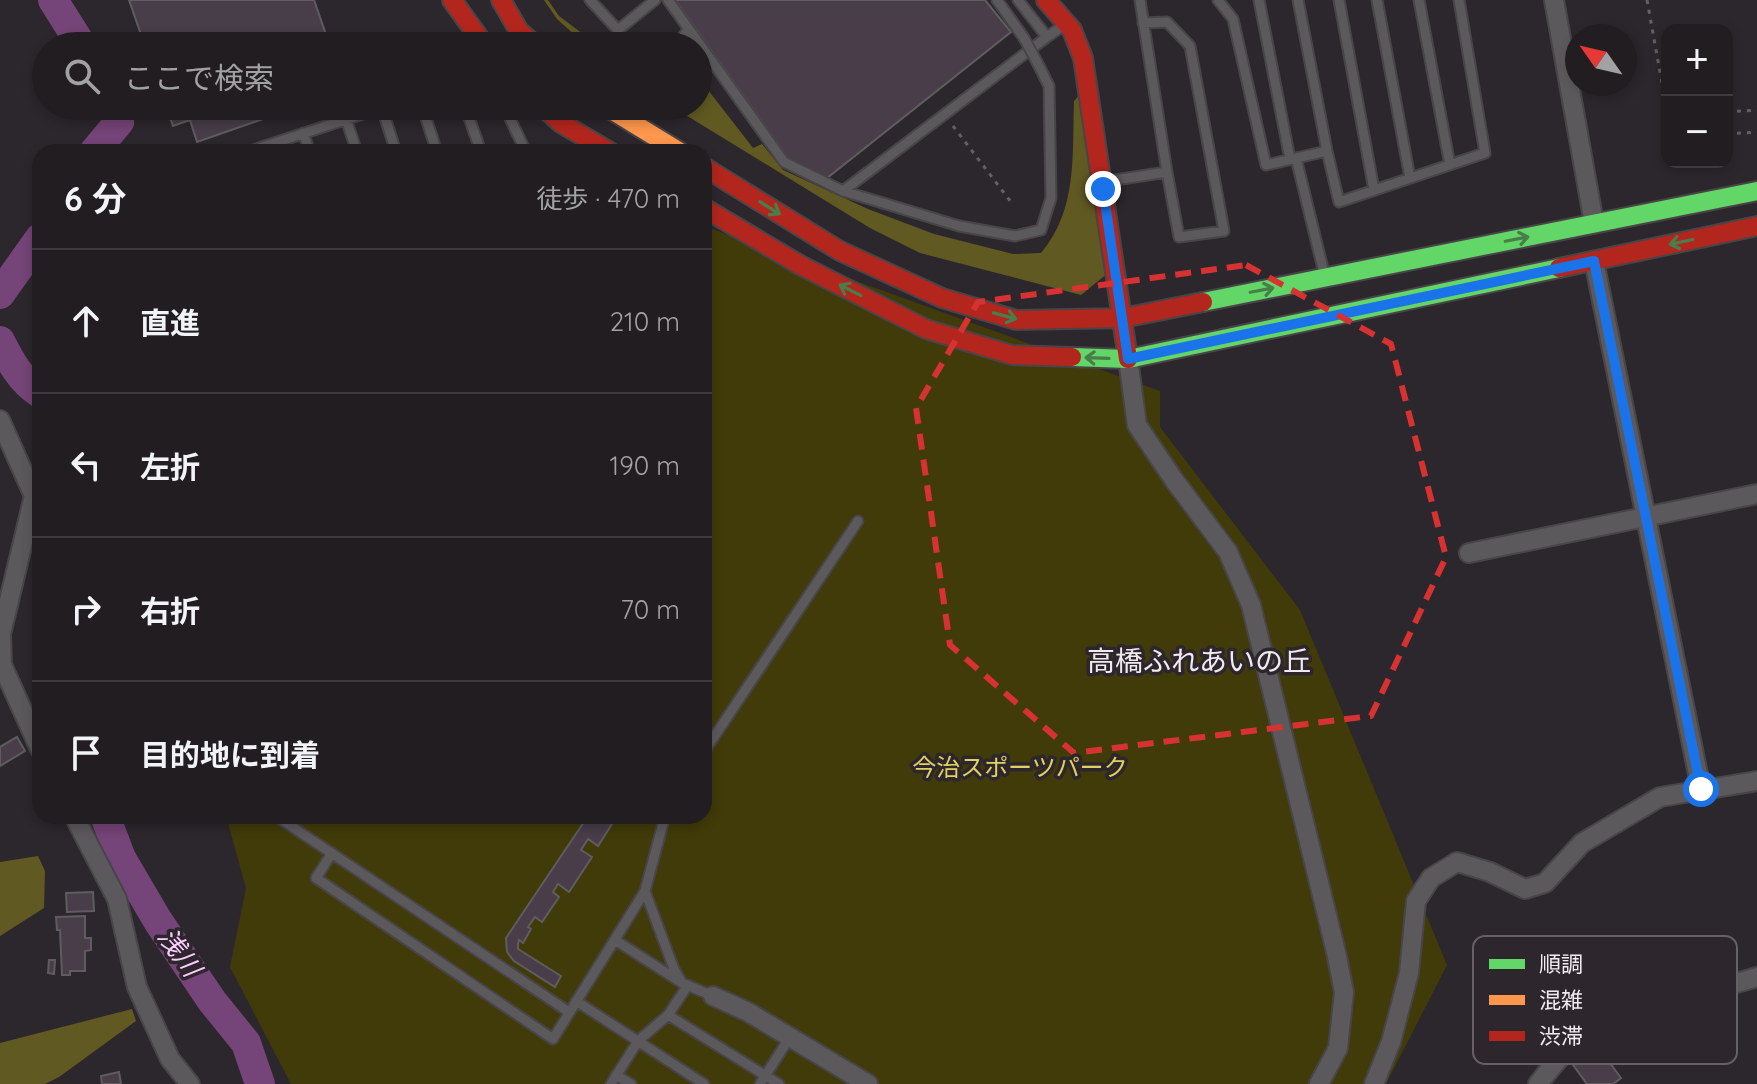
<!DOCTYPE html>
<html lang="ja">
<head>
<meta charset="utf-8">
<style>
	:root { --surface:#211d21; --page:#2d2a2e; --text:#f1f3f6; --muted:#a2a2a5; --line:#3e3b3f }
	body { margin:0; font-family:Quicksand,"Noto Sans JP",sans-serif; background:var(--page); color:var(--text) }
	.controls { position:absolute; right:24px; top:24px; display:grid; overflow:hidden; border-radius:16px; box-shadow:0 4px 12px #0003 }
	.controls button { width:72px; height:72px; display:grid; place-items:center; padding:0; border:0; border-bottom:2px solid var(--line); background:var(--surface); color:var(--text); font:40px sans-serif }
	.compass { position:absolute; left:1565px; top:24px; width:72px; height:72px; border-radius:50%; background:var(--surface); box-shadow:0 4px 12px #0003; rotate:304deg }
	.stop { position:absolute; width:24px; height:24px; margin:-18px; border:6px solid #1a73e8; border-radius:50%; background:#fff }
	.stop.end { background:#1a73e8; border-color:#fff; box-shadow:0 2px 8px #0008 }
	.list { margin:0; padding:0; list-style:none }
	h2 { display:flex; justify-content:space-between; align-items:center; height:104px; margin:0; padding:0 32px; font-size:34px }
	h2 small { font-size:26px; font-weight:400; color:var(--muted) }
	.list li { display:grid; grid-template-columns:52px 1fr auto; gap:24px; align-items:center; box-sizing:border-box; height:144px; padding:0 32px; border-top:2px solid var(--line) }
	.list b { display:block; font-size:30px; white-space:nowrap }
	.list em { font-size:26px; font-style:normal; color:var(--muted) }
	.icon { flex:none; width:44px; height:44px; fill:none; stroke:currentColor; stroke-width:2; stroke-linecap:round; stroke-linejoin:round }
	.map { position:relative; flex:none; width:1757px; height:1084px; overflow:hidden }
	.search { position:absolute; background:var(--surface); box-shadow:0 4px 12px #0003; left:32px; top:32px; width:680px; height:88px; display:flex; align-items:center; gap:20px; box-sizing:border-box; padding:0 28px; border-radius:44px; color:var(--muted); font-size:30px }
	.panel { position:absolute; background:var(--surface); box-shadow:0 4px 12px #0003; left:32px; top:144px; width:680px; height:680px; border-radius:24px }
	.map>svg:first-child { display:block }
</style>
</head>
<body>
<div class="map">
<svg width="1757" height="1084" viewBox="0 0 1757 1084">
	<rect width="100%" height="100%" fill="#2c272c"/>
	<path fill="#413b09" d="M704,226L1160,391V427L1300,610L1447,965L1386,1084H291L230,967L246,888L226,816H704Z"/>
	<path fill="#615922" d="M544,0H548L559,16L599,46H587L557,19Z
		M698,77L753,148L762,144L783,170L868,209L934,234L1013,254L1041,253C1078,209 1072,155 1074,101L1084,90L1108,273L1081,295L920,253L870,228L671,106H698Z
		M38,856L45,871L44,908L0,936V862Z
		M132,1009L136,1021L59,1077L45,1084H0V1043Z"/>
	<g fill="none" stroke-linecap="round" stroke-linejoin="round">
		<path stroke="#754478" stroke-width="30" d="M53,0L82,46
			M94,152L119,122L112,106
			M0,294L40,238
			M0,341C10,361 21,381 40,393
			M105,816L121,858L158,921L212,1001L246,1043L260,1084"/>
	</g>
	<path fill="#483d49" stroke="#5f5c5f" stroke-width="2" d="M129,0H314L330,46H145Z
		M675,0H985L1011,32L827,178L792,164Z
		M166,106H300L197,142L190,120L173,126Z
		M17,737L25,751L0,766V747Z
		M588,816H617L598,846L588,839L581,850L592,857L569,892L558,884L553,892L559,897L542,922L535,917L528,927L531,929L523,943L519,940L518,944V949L561,976L555,987L514,961L507,952L506,938Z
		M93,892L94,911L67,912L66,893Z
		M85,916V938H91V950L85,951V971H70V975H62L60,930H57L56,917Z
		M49,960H55L54,974L48,973Z
		M1593,1040L1621,1078L1613,1084H1587L1568,1058Z
		M119,1072L121,1084H102L101,1076Z"/>
	<g fill="none" stroke-linecap="round" stroke-linejoin="round">
		<g stroke="#484548" stroke-width="13">
			<path id="lane" d="M590,0L618,30L655,0
				M668,0L784,162L843,191L959,226L1015,236L1041,230L1051,198L1049,86L1037,62
				M997,0L1024,38
				M1018,0L1047,37L1064,25
				M1218,0L1233,19L1266,165L1327,151
				M1259,0L1290,159
				M1298,0L1327,151L1339,202L1485,153L1459,0
				M1339,0L1374,190
				M1377,0L1410,178
				M1419,0L1450,165
				M1143,23L1167,22L1190,46L1224,231L1179,237L1167,172
				M677,46L688,29
				M422,106L437,152
				M465,106L481,152
				M504,106L526,152
				M382,108L396,152
				M346,119L357,152
				M630,121L639,106
				M303,133L310,152
				M247,152L387,106
				M1296,158L1325,277
				M1102,182L1167,172L1140,0
				M843,191L1047,37
				M704,752L858,521
				M276,816L569,1012
				M332,853L316,878L553,1039L645,891L674,969L682,983L713,996
				M645,891L665,816
				M615,940L679,981
				M576,1001L704,1084
				M668,1015L779,1084
				M616,1075L631,1084
				M611,1084L638,1041L668,1015L688,985
				M760,1084L790,1037"/>
		</g>
		<g stroke="#484548" stroke-width="22">
			<path id="street" d="M1554,0L1594,223
				M1594,261L1701,789
				M1128,359L1137,425L1174,480L1228,552L1251,605L1336,952L1344,992L1338,1048L1319,1084
				M0,420L34,496L1,634L2,665L40,749
				M1469,553L1757,494
				M74,816L117,899L137,987L170,1059L190,1084
				M713,996L748,1012L868,1084
				M1374,1084L1391,1042L1409,973L1416,901L1431,878L1457,862L1490,872L1525,889L1545,883L1582,843L1660,797L1757,781
				M1538,1084C1556,1061 1579,1033 1606,1021C1654,999 1707,993 1757,977"/>
		</g>
		<g stroke="#484548" stroke-width="22">
			<path id="fast" d="M1203,302L1757,191
				M1072,357L1128,359L1559,268"/>
		</g>
		<g stroke="#484548" stroke-width="22">
			<path id="slow" d="M605,106L680,152"/>
		</g>
		<g stroke="#484548" stroke-width="22">
			<path id="jam" d="M452,0L485,46
				M501,0L519,31L536,46
				M1046,0L1072,30L1083,58L1128,359
				M542,106L561,123L610,152
				M704,167L840,251L942,298L1016,320L1123,318L1203,302
				M704,208L800,265L926,329L1012,355L1072,357
				M1559,268L1757,226"/>
		</g>
		<path stroke="#636063" stroke-width="3" stroke-dasharray="4 6" stroke-linecap="butt" d="M1647,0L1667,111
			M1727,112L1757,110
			M953,126L1011,202
			M1727,134L1757,132"/>
		<use href="#lane" stroke="#5c595c" stroke-width="9"/>
		<use href="#street" stroke="#5c595c" stroke-width="18"/>
		<use href="#fast" stroke="#63d668" stroke-width="18"/>
		<use href="#slow" stroke="#ff974d" stroke-width="18"/>
		<use href="#jam" stroke="#b3261e" stroke-width="18"/>
		<g stroke="#484548" stroke-width="13" stroke-linecap="butt">
			<path id="lane-bridge" d="M1024,38L1037,62"/>
		</g>
		<use href="#lane-bridge" stroke="#5c595c" stroke-width="9"/>
	</g>
	<defs><path id="oneway-shaft" d="M-6 0H5M1.5-3L5.5 0L1.5 3" fill="none" stroke-width="1.6" stroke-linecap="round" stroke-linejoin="round" transform="scale(2)"/></defs>
	<g stroke="#487e4a">
		<use href="#oneway-shaft" transform="translate(770 208) rotate(32)"/>
		<use href="#oneway-shaft" transform="translate(1517 239) rotate(-11)"/>
		<use href="#oneway-shaft" transform="translate(1681 242) rotate(168)"/>
		<use href="#oneway-shaft" transform="translate(850 290) rotate(-153)"/>
		<use href="#oneway-shaft" transform="translate(1262 290) rotate(-11)"/>
		<use href="#oneway-shaft" transform="translate(1005 316) rotate(15)"/>
		<use href="#oneway-shaft" transform="translate(1097 358) rotate(-178)"/>
	</g>
	<g fill="none" stroke-linecap="round" stroke-linejoin="round">
		<path stroke="#1a73e8" stroke-width="10" d="M1103,189L1128,359L1594,261L1701,789"/>
	</g>
	<path fill="none" stroke="#d73232" stroke-width="6" stroke-dasharray="16 10" stroke-linejoin="round" d="M1246,265L1391,344L1446,557L1371,716L1074,753L950,645L916,408L978,302Z"/>
	<g text-anchor="middle" dominant-baseline="central" stroke-width="7" stroke-linejoin="round" paint-order="stroke">
		<g font-size="24" fill="#e1d25f" stroke="#2d262d">
			<text x="1020" y="767">今治スポーツパーク</text>
		</g>
		<g font-size="26" font-style="italic" fill="#fccdfe" stroke="#2d262d">
			<text transform="translate(180 952) rotate(54)">浅川</text>
		</g>
		<g font-size="28" fill="#efebef" stroke="#2d262d">
			<text x="1199" y="660">高橋ふれあいの丘</text>
		</g>
	</g>
	<rect x="1473" y="936" width="264" height="128" rx="12" fill="#2d262d" stroke="#676167" stroke-width="2"/>
	<rect x="1489" y="959" width="36" height="10" fill="#63d668"/>
	<rect x="1489" y="995" width="36" height="10" fill="#ff974d"/>
	<rect x="1489" y="1031" width="36" height="10" fill="#b3261e"/>
	<g font-size="22" fill="#efebef">
		<text x="1539" y="972">順調</text>
		<text x="1539" y="1008">混雑</text>
		<text x="1539" y="1044">渋滞</text>
	</g>
</svg>
<div class="controls">
<button>+</button>
<button>−</button>
</div>
<svg class="compass" viewBox="-18 -18 36 36"><path d="M0-13l5 13h-10z" fill="#e53935"/><path d="M0 13l5-13h-10z" fill="#a2a2a5"/></svg>
<div class="stop" style="left:1701px;top:789px"></div>
<div class="stop end" style="left:1103px;top:189px"></div>
<div class="search"><svg class="icon" aria-label="search" viewBox="0 0 24 24"><circle cx="10" cy="10" r="6"/><path d="M15 15l6 6"/></svg>ここで検索</div>
<section class="panel">
<h2>6 分<small>徒歩 · 470 m</small></h2>
<ul class="list">
<li><svg class="icon" aria-label="ahead" viewBox="0 0 24 24"><path d="M12 20V5M6 11l6-6 6 6"/></svg><div><b>直進</b></div><em>210 m</em></li>
<li><svg class="icon" aria-label="left" viewBox="0 0 24 24"><path d="M17 20v-9H6M10 6l-5 5 5 5"/></svg><div><b>左折</b></div><em>190 m</em></li>
<li><svg class="icon" aria-label="right" viewBox="0 0 24 24"><path d="M7 20v-9h11M14 6l5 5-5 5"/></svg><div><b>右折</b></div><em>70 m</em></li>
<li><svg class="icon" aria-label="arrive" viewBox="0 0 24 24"><path d="M6 21V4h12l-3 4 3 4H6"/></svg><div><b>目的地に到着</b></div></li>
</ul>
</section>
</div>
</body>
</html>
